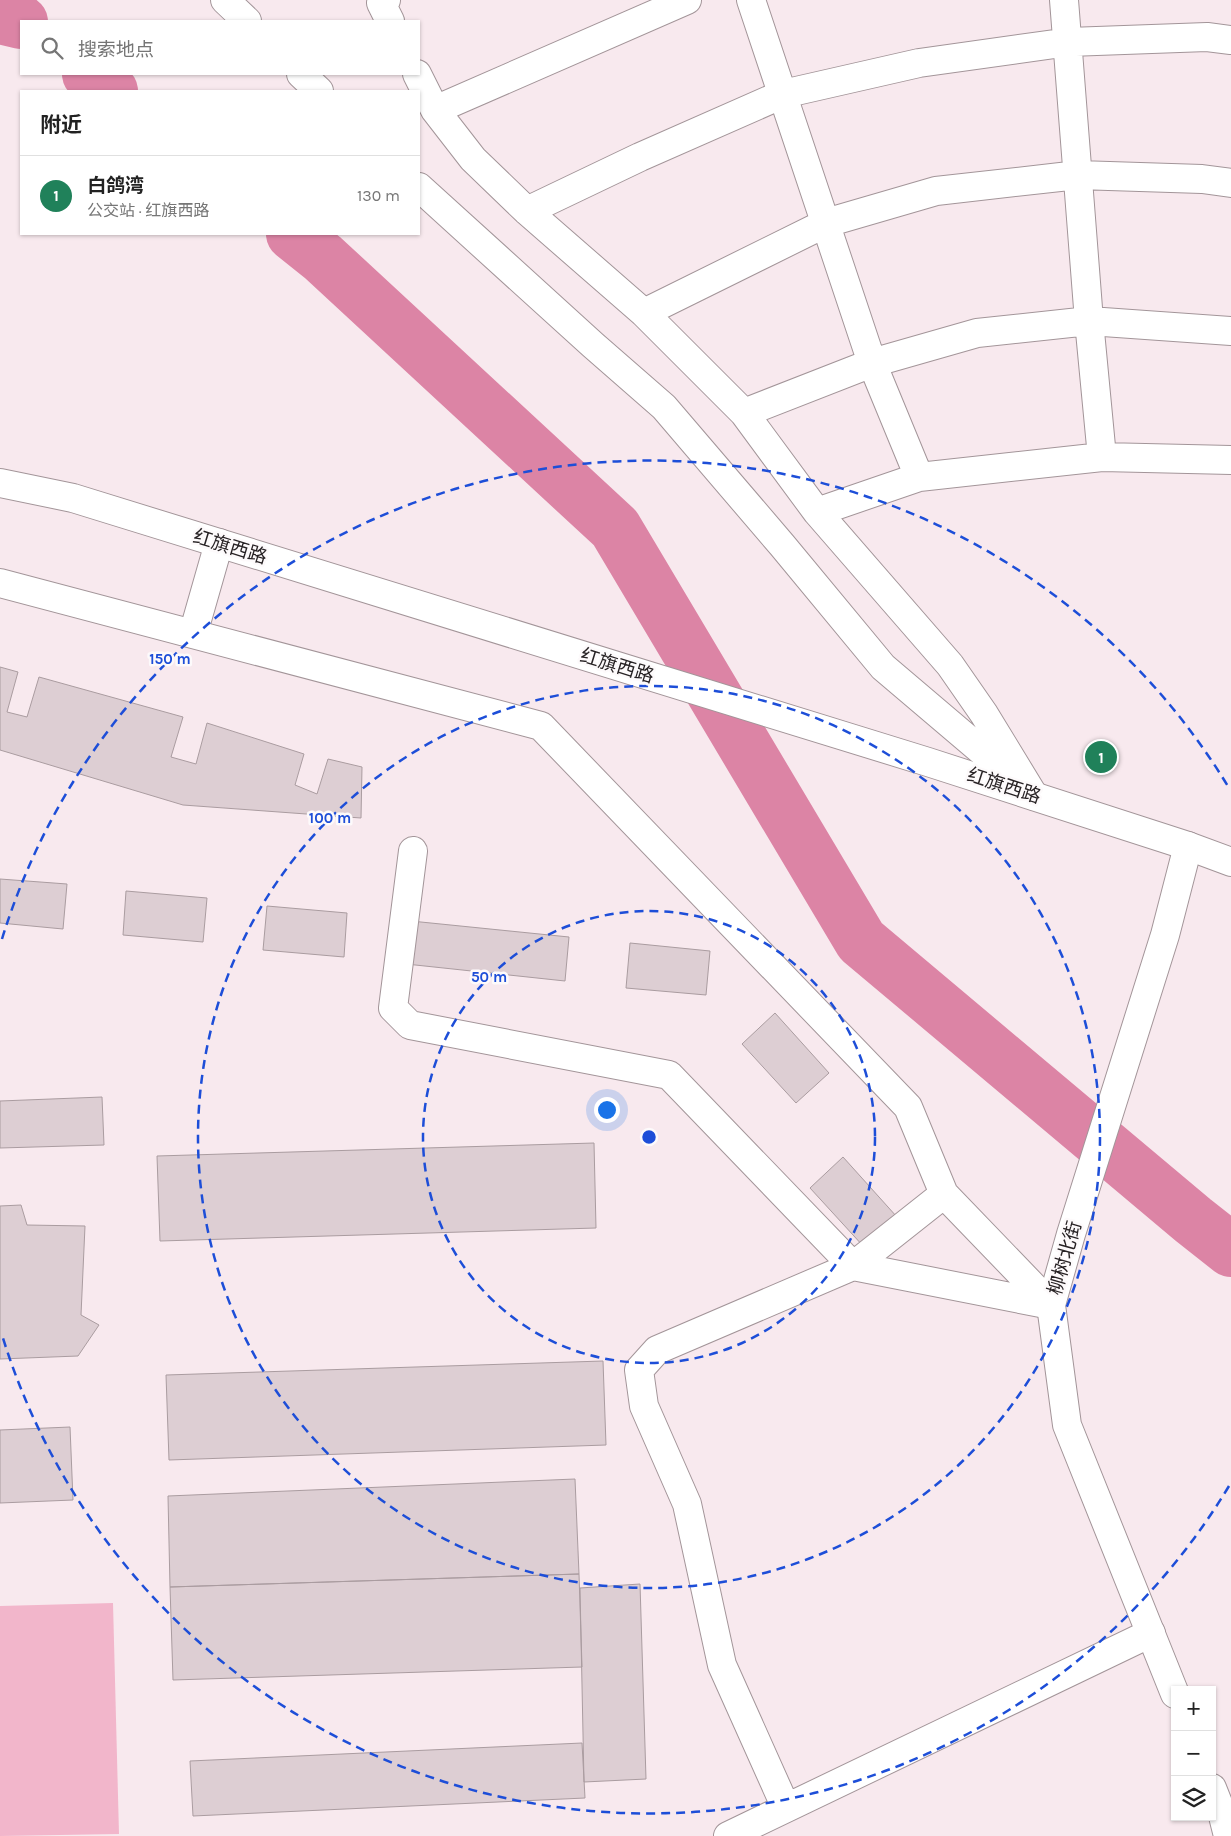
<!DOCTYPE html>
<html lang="zh">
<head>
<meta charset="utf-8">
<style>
	:root { --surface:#fff; --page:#f2f2f2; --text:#222; --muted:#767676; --line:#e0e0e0; --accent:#20815a }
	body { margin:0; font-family:Karla,"Noto Sans SC",sans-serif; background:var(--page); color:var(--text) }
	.controls { position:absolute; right:15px; bottom:15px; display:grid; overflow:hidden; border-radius:0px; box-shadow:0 1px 4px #0004 }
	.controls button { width:45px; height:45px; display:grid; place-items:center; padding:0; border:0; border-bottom:1px solid var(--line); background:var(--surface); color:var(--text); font:25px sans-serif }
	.you { position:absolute; left:606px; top:1109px; width:18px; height:18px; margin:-12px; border:4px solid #fff; border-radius:50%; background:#1a73e8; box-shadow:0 0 0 8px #1a73e833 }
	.badge { display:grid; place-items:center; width:32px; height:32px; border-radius:50%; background:var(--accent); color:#fff; font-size:16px; font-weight:700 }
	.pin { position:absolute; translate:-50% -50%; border:2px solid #fff; box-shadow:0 1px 5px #0006 }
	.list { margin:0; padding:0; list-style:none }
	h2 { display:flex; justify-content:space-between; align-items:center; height:65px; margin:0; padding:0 20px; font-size:21px }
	h2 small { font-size:16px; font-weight:400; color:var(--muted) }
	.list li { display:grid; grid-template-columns:32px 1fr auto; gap:15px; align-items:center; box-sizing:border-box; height:80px; padding:0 20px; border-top:1px solid var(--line) }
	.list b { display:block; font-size:19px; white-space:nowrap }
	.list p { margin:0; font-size:16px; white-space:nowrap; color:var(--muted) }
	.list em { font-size:16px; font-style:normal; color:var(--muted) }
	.icon { flex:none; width:28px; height:28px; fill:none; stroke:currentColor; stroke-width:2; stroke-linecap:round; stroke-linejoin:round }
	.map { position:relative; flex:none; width:1231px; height:1836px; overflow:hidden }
	.search { position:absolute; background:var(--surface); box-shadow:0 1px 4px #0004; left:20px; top:20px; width:400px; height:55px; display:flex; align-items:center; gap:12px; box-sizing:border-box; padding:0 18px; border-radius:0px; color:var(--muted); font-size:19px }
	.panel { position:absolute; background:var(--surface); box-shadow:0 1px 4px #0004; left:20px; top:90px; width:400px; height:145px; border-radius:0px }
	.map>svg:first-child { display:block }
</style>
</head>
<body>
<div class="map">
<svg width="1231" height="1836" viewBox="0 0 1231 1836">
	<rect width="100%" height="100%" fill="#f8e9ee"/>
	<path fill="#f2b6cb" d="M113,1603L119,1834L0,1836V1606Z"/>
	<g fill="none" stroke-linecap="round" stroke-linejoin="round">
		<path stroke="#dc84a5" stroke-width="54" d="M0,17L21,22
			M89,74L111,91
			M293,234L323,258L615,528L861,941L1193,1220L1231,1250"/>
	</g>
	<path fill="#ddced3" stroke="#aa9ca0" d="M0,667L18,672L7,712L27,717L39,677L183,717L171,757L196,764L207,723L304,754L295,785L317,794L328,759L362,767L361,818L183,805L0,750Z
		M0,879L67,884L63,929L0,923Z
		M126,891L207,898L203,942L123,935Z
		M267,906L347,913L344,957L263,950Z
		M411,921L569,937L565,981L406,964Z
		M630,943L710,951L706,995L626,988Z
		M775,1013L829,1073L796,1103L742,1044Z
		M102,1097L104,1145L0,1148V1101Z
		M594,1143L596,1228L160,1241L157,1156Z
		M843,1157L897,1217L864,1247L810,1188Z
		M21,1205L27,1225L85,1226L81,1315L99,1325L78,1356L0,1359V1206Z
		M603,1361L606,1445L169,1460L166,1375Z
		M70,1427L73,1500L0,1503V1430Z
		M575,1479L579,1574L170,1587L168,1496Z
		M579,1574L582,1667L173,1680L170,1587Z
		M640,1584L646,1779L584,1782L580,1588Z
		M582,1743L585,1798L193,1816L190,1761Z"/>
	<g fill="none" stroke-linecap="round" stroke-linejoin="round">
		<g stroke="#a39599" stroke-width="30">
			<path id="minor" d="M225,0L247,21
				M386,0L381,3L390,21
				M751,0L872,363L919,477
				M1064,0L1089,321L1102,457
				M301,74L319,91
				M417,74L435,110L473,159L527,211L644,313L744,413L817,512L950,665L984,714L1034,796
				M435,110L687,0
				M419,187L593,345L664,407L782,545L883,667L1016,780
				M527,211L640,157L783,94L919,63L1069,42L1207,37L1231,40
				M644,313L826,223L936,191L1078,175L1202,179L1231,183
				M744,413L872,363L977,333L1089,321L1231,331
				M817,512L919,477L1102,457L1231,460
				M0,583L541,726L908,1107L944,1194L1051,1305
				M193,634L219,543
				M413,851L393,1008L410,1025L669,1075L853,1266L1051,1305
				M786,1808L722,1665L687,1504L644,1406L639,1370L657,1350L853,1266L944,1194
				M728,1836L1151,1633"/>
		</g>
		<g stroke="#a39599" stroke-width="30">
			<path id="tertiary" d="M1175,1694L1067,1425L1051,1305L1071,1234L1165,935L1188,846
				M1212,1788L1223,1816L1228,1836"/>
		</g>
		<g stroke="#a39599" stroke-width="30">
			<path id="primary" d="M0,483L73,498L928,762L1188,846L1231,862"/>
		</g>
		<use href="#minor" stroke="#fff" stroke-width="28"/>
		<use href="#tertiary" stroke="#fff" stroke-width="28"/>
		<use href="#primary" stroke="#fff" stroke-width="28"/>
	</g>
	<g fill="none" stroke="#1d4ed8" stroke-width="2.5" stroke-dasharray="9 6">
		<circle cx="649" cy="1137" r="226"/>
		<circle cx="649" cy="1137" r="451"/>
		<path d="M1229 1486A677 677 0 0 1 2 1335M2 939A677 677 0 0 1 1229 788"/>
	</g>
	<g text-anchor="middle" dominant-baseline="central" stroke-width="5" stroke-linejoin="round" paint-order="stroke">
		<g font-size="19" fill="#272224" stroke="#fdfafb">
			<text transform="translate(230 547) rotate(17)">红旗西路</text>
			<text transform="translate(617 666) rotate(17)">红旗西路</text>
			<text transform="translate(1004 786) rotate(18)">红旗西路</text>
			<text transform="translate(1065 1258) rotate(-74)">柳树北街</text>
		</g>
	</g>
	<circle cx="649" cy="1137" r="8" fill="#1d4ed8" stroke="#fdfafb" stroke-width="2.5"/>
	<g font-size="15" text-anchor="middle" font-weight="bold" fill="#1d4ed8" stroke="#fdfafb" stroke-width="5" stroke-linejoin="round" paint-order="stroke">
		<text x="170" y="664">150 m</text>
		<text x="330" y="823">100 m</text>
		<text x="489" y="982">50 m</text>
	</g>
</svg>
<div class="controls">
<button>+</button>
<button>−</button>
<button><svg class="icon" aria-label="layers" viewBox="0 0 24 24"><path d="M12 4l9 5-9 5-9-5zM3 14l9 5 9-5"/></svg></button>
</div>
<div class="you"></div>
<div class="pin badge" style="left:1101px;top:757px">1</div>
<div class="search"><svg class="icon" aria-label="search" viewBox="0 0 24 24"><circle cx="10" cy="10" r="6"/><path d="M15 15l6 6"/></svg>搜索地点</div>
<section class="panel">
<h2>附近<small></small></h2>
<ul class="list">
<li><span class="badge">1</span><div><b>白鸽湾</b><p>公交站 · 红旗西路</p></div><em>130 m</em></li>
</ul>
</section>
</div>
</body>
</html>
